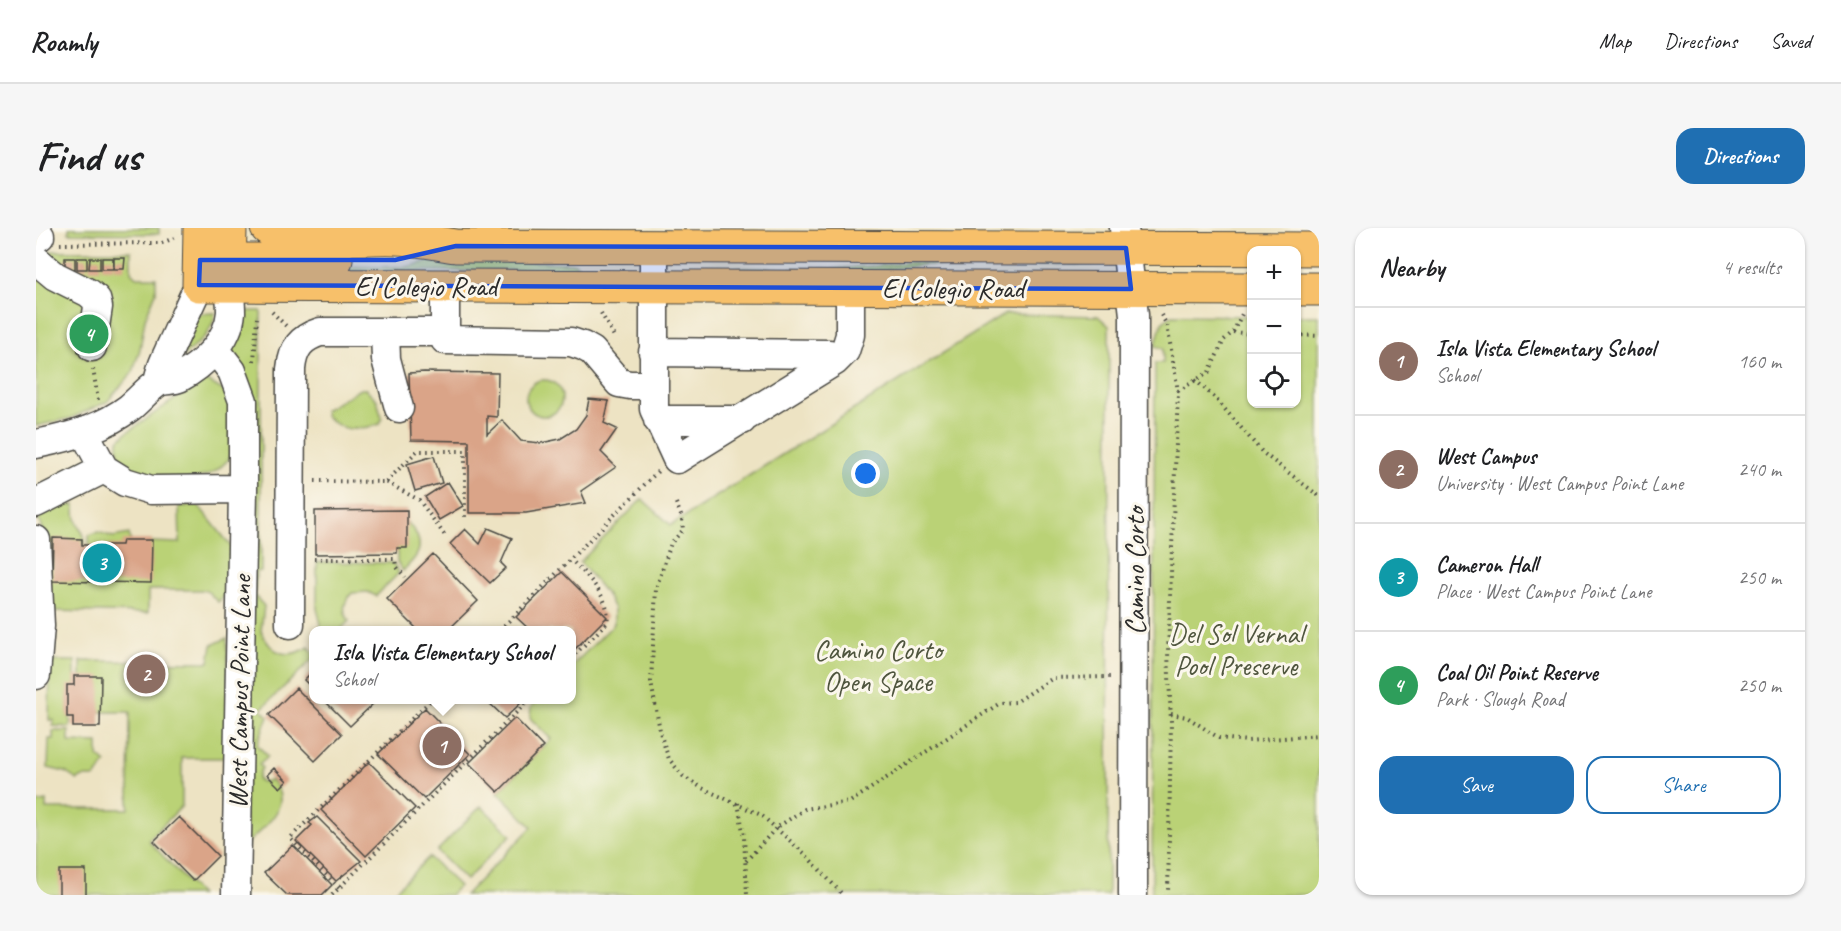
<!DOCTYPE html>
<html lang="en">
<head>
<meta charset="utf-8">
<style>
	:root { --surface:#fff; --page:#f6f6f6; --text:#202124; --muted:#757577; --line:#e0e0e0; --accent:#1f6fb2 }
	body { margin:0; font-family:Caveat,sans-serif; background:var(--page); color:var(--text) }
	.controls { position:absolute; right:18px; top:18px; display:grid; overflow:hidden; border-radius:12px; box-shadow:0 2px 4px #0004 }
	.controls button { width:54px; height:54px; display:grid; place-items:center; padding:0; border:0; border-bottom:2px solid var(--line); background:var(--surface); color:var(--text); font:30px sans-serif }
	.you { position:absolute; left:830px; top:246px; width:21px; height:21px; margin:-15px; border:4px solid #fff; border-radius:50%; background:#1a73e8; box-shadow:0 0 0 9px #1a73e833 }
	.badge { display:grid; place-items:center; width:39px; height:39px; border-radius:50%; background:var(--accent); color:#fff; font-size:20px; font-weight:700 }
	.pin { position:absolute; translate:-50% -50%; border:3px solid #fff; box-shadow:0 2px 6px #0006 }
	.popup { position:absolute; left:273px; top:398px; width:267px; height:78px; box-sizing:border-box; display:grid; place-content:center; border-radius:12px; background:var(--surface); filter:drop-shadow(0 2px 4px #0005); font-size:20px; white-space:nowrap; color:var(--muted) }
	.popup b { font-size:22px; color:var(--text) }
	.popup::after { content:''; position:absolute; left:50%; top:100%; margin-left:-12px; border:12px solid transparent; border-top-color:var(--surface) }
	.list { margin:0; padding:0; list-style:none }
	h2 { display:flex; justify-content:space-between; align-items:center; height:78px; margin:0; padding:0 24px; font-size:26px }
	h2 small { font-size:20px; font-weight:400; color:var(--muted) }
	.list li { display:grid; grid-template-columns:39px 1fr auto; gap:18px; align-items:center; box-sizing:border-box; height:108px; padding:0 24px; border-top:2px solid var(--line) }
	.list b { display:block; font-size:22px; white-space:nowrap }
	.list p { margin:0; font-size:20px; white-space:nowrap; color:var(--muted) }
	.list em { font-size:20px; font-style:normal; color:var(--muted) }
	.actions { display:flex; gap:12px; padding:18px 24px }
	.actions a { flex:1; padding:14px 0; border:2px solid var(--accent); border-radius:18px; text-align:center; font-size:21px; color:var(--accent) }
	.actions .main { background:var(--accent); color:#fff }
	.icon { flex:none; width:33px; height:33px; fill:none; stroke:currentColor; stroke-width:2; stroke-linecap:round; stroke-linejoin:round }
	.map { position:relative; flex:none; width:1283px; height:667px; overflow:hidden; border-radius:18px }
	header { display:flex; align-items:center; gap:36px; box-sizing:border-box; height:84px; padding:0 30px; background:var(--surface); border-bottom:2px solid var(--line) }
	header strong { font-size:28px }
	nav { display:flex; gap:33px; margin-inline-start:auto; font-size:21px }
	.intro { display:flex; align-items:center; justify-content:space-between; box-sizing:border-box; height:144px; padding:0 36px }
	h1 { margin:0; font-size:42px }
	.button { padding:15px 27px; border-radius:18px; background:var(--accent); color:#fff; font-size:21px; font-weight:700 }
	main { display:flex; gap:36px; padding:0 36px }
	aside { flex:1; background:var(--surface); border-radius:18px; box-shadow:0 2px 4px #0004 }
	.map>svg:first-child { display:block }
</style>
</head>
<body>
<header>
<strong>Roamly</strong>
<nav><a>Map</a><a>Directions</a><a>Saved</a></nav>
</header>
<div class="intro"><h1>Find us</h1><a class="button">Directions</a></div>
<main>
<div class="map">
<svg width="1283" height="667" viewBox="0 0 1283 667">
	<rect width="100%" height="100%" fill="#fbf7ec"/>
	<filter id="ink" filterUnits="userSpaceOnUse"><feTurbulence type="fractalNoise" baseFrequency=".0167" numOctaves="2"/><feDisplacementMap in="SourceGraphic" scale="12" xChannelSelector="R" yChannelSelector="G"/><feConvolveMatrix kernelMatrix="1 2 1 2 8 2 1 2 1" color-interpolation-filters="sRGB"/></filter>
	<filter id="wash" filterUnits="userSpaceOnUse"><feTurbulence type="fractalNoise" baseFrequency=".008" numOctaves="4" result="noise"/><feDisplacementMap in="SourceGraphic" scale="24" xChannelSelector="R" yChannelSelector="G"/><feGaussianBlur stdDeviation="1.35" result="paint"/><feColorMatrix in="noise" values="0 0 0 0 0 0 0 0 0 0 0 0 0 0 0 0 0 1.4 0 .05"/><feComposite in="paint" operator="in"/></filter>
	<g filter="url(#wash)">
		<rect width="100%" height="100%" fill="#ede3c3"/>
		<path fill="#bad276" stroke="#727e50" stroke-width="1.5" d="M33,0H123V6L33,5Z
			M0,23H95V44L100,49H120V64L109,91L104,121L97,144L71,174L35,190L0,198Z
			M403,31L539,35L542,38L539,42L264,44V38L370,39Z
			M874,34L1058,36L887,37L830,44L646,43L647,40L794,41L840,38Z
			M210,83H225V343L220,344L219,368L228,378L225,403C235,426 251,432 273,419L277,424V431L225,481L232,488L221,517L232,528L223,536L226,540L223,545L222,552L226,554L235,552C260,577 228,599 210,616L196,119L206,87Z
			M179,85C177,106 160,117 145,130L156,86Z
			M969,86L1062,88L1073,98L1072,667H429L496,599L462,564L515,511L494,490L495,479L502,472H535V439L578,396V381L571,367L544,334L606,271L635,297Z
			M1136,87L1215,88L1216,176H1260L1261,88H1283V667H1116L1119,135H1127V120L1119,118L1126,95Z
			M168,151L198,169L194,230C190,234 185,239 180,243C159,257 99,253 84,231C81,226 82,219 82,213L90,205Z
			M490 170a18 18 0 1 1 36 0a18 18 0 1 1-36 0Z
			M324,161H330L341,172L346,191L344,196C319,203 309,205 289,188V182Z
			M13,277H39C39,282 39,292 42,297C48,307 49,307 49,320L19,350L113,314L144,315L143,278L162,277L199,323V357L182,374L170,362H112V385L15,383L7,305L1,285Z
			M361,291C374,292 387,311 382,324C380,331 372,337 367,343L361,334Z
			M62,304L77,309L93,306L95,315L88,321L53,320V307Z
			M281,334L357,335L363,345L340,368L332,364L316,365C307,375 306,382 313,393L304,402H284L285,396L281,381Z
			M191,410L195,530H146V578L112,612L164,667H0V575L10,573V581H93L94,484H62L45,450V433L173,434L176,417Z
			M14,433H39V461H34V499L17,498L18,492H13Z
			M17,503H33V514L62,515V528L70,535L59,549H47L41,552L29,544L12,540L13,511H17Z
			M445,578L475,607L430,652L401,623Z
			M393,629L423,658L414,667H355Z"/>
		<g id="blocks">
			<path fill="#daa488" d="M29,30H39V41H29Z
				M41,30H51V41H41Z
				M54,30H64V41H53Z
				M66,30H77V41H66Z
				M78,30H89L88,41H78Z
				M388,144L462,145L461,189L451,188V206L466,192L485,213L505,215L524,211L540,201L550,187L553,171L573,173L568,195L581,201L565,224L580,239L545,263L550,275L490,285H433V213L375,212L373,145Z
				M398,228L406,255L379,263L371,236Z
				M412,254L427,278L403,292L389,269Z
				M371,282V320H361V325L279,326V283Z
				M452,300L476,310L465,335L470,340L454,355L414,316L429,301L444,316Z
				M17,310L46,311V317H86L87,312H116L115,355L16,353Z
				M397,326L442,373L412,402H382L351,371Z
				M526,344L571,389L535,425V402H494L480,389Z
				M277,443V461L268,452Z
				M38,448H65L64,499H37V489H31V457H38Z
				M260,460L306,506L279,533L233,487Z
				M288,472H341L314,498Z
				M450,472H488L469,490Z
				M389,480L434,526L388,571L342,526Z
				M479,490L507,519L462,564L433,535Z
				M333,534L379,580L330,628L285,582Z
				M238,540L251,553L244,560L231,547Z
				M143,589L182,628L157,653L118,613Z
				M281,589L325,633L300,653L260,613L276,597L273,595Z
				M257,617L296,657L286,667H251L228,645Z
				M23,642H50V667H23Z"/>
		</g>
	</g>
	<g filter="url(#ink)">
		<use href="#blocks" fill-opacity="0" stroke="#484742" stroke-width="1.5"/>
		<g fill="none" stroke-linecap="round" stroke-linejoin="round">
			<g stroke="#484742" stroke-width="31">
				<path id="minor" d="M1088,0L1098,87L1097,667
					M0,8H4
					M618,18V181L641,231L799,133L809,123L814,107V59
					M0,32L19,48L53,65L60,71L62,79L56,119
					M409,58V112L535,114L547,118L556,123L583,155L594,157H617
					M349,104L350,131L363,180
					M617,124L793,126L799,133
					M122,154C125,137 129,133 135,118C145,97 153,77 163,57
					M622,192H706
					M48,204L68,241L89,254L115,262L207,261V173L196,143L179,121
					M0,216C32,210 67,200 93,180C103,172 111,162 121,155C127,151 136,153 143,150C167,137 193,113 195,84C195,75 194,66 193,57
					M0,275L68,241
					M0,312L4,398L0,447
					M254,396L255,141C257,120 265,110 284,104H409
					M200,667L207,261"/>
			</g>
			<g stroke="#484742" stroke-width="35">
				<path id="major" d="M164,0L163,57L1216,61
					M231,0C258,19 326,8 360,10C380,11 400,15 420,18L1283,21
					M164,32H300
					M193,52L194,0
					M1260,61H1283"/>
			</g>
			<path stroke="#484742" stroke-width="4" stroke-dasharray="1.5 4.5" stroke-linecap="butt" d="M24,16L126,15L138,10
				M236,84L250,98
				M565,85L579,110
				M1125,87L1131,97L1142,163L1132,424L1135,494L1132,667
				M1197,104L1216,106
				M1260,107L1283,108
				M218,133L221,90
				M57,141L62,172
				M1159,152L1180,171L1227,225L1283,268
				M1142,163L1173,144L1188,112L1197,104L1206,86
				M279,253L350,254L383,272L410,309
				M350,254L381,223H429V289
				M640,275L646,290L647,302L635,315L620,361L615,454L625,508L633,531L647,548L666,560L725,587L769,626L807,667
				M278,331H359L360,338L369,349
				M464,402L622,243
				M535,430L571,395C576,371 551,347 535,332
				M1135,486L1151,489L1183,510L1212,513L1283,507
				M702,575L708,609L711,667
				M710,633L740,600L769,581L814,574L964,475L980,474L1017,450L1074,449
				M303,660L254,610L395,472
				M296,667L493,472"/>
			<use href="#minor" stroke="#fff" stroke-width="28"/>
			<use href="#major" stroke="#f7c06b" stroke-width="33"/>
		</g>
	</g>
	<path fill="#1d4ed8" fill-opacity="0.2" stroke="#1d4ed8" stroke-width="4.5" stroke-linejoin="round" d="M420,18L1090,20L1095,61L163,57L164,32H359Z"/>
	<g text-anchor="middle" dominant-baseline="central" stroke-width="6" stroke-linejoin="round" paint-order="stroke">
		<g font-size="28" fill="#2b2b2b" stroke="#fbf7ec">
			<text x="390" y="58">El Colegio Road</text>
			<text x="917" y="60">El Colegio Road</text>
			<text transform="translate(1098 343) rotate(-90)">Camino Corto</text>
			<text transform="translate(203 464) rotate(-89)">West Campus Point Lane</text>
		</g>
		<g font-size="28" fill="#4f553e" stroke="#fbf7ec">
			<text x="1200" y="405">Del Sol Vernal<tspan x="1200" dy="32">Pool Preserve</tspan></text>
			<text x="842" y="421">Camino Corto<tspan x="842" dy="32">Open Space</tspan></text>
		</g>
	</g>
</svg>
<div class="controls">
<button>+</button>
<button>−</button>
<button><svg class="icon" aria-label="locate" viewBox="0 0 24 24"><circle cx="12" cy="12" r="6"/><path d="M12 2v4M12 18v4M2 12h4M18 12h4"/></svg></button>
</div>
<div class="you"></div>
<div class="pin badge" style="left:406px;top:518px;background:#8d6e63">1</div>
<div class="popup"><b>Isla Vista Elementary School</b>School</div>
<div class="pin badge" style="left:110px;top:446px;background:#8d6e63">2</div>
<div class="pin badge" style="left:66px;top:335px;background:#0f9aa8">3</div>
<div class="pin badge" style="left:53px;top:106px;background:#2e9e5b">4</div>
</div>
<aside>
<h2>Nearby<small>4 results</small></h2>
<ul class="list">
<li><span class="badge" style="background:#8d6e63">1</span><div><b>Isla Vista Elementary School</b><p>School</p></div><em>160 m</em></li>
<li><span class="badge" style="background:#8d6e63">2</span><div><b>West Campus</b><p>University · West Campus Point Lane</p></div><em>240 m</em></li>
<li><span class="badge" style="background:#0f9aa8">3</span><div><b>Cameron Hall</b><p>Place · West Campus Point Lane</p></div><em>250 m</em></li>
<li><span class="badge" style="background:#2e9e5b">4</span><div><b>Coal Oil Point Reserve</b><p>Park · Slough Road</p></div><em>250 m</em></li>
</ul>
<div class="actions"><a class="main">Save</a><a>Share</a></div>
</aside>
</main>
</body>
</html>
